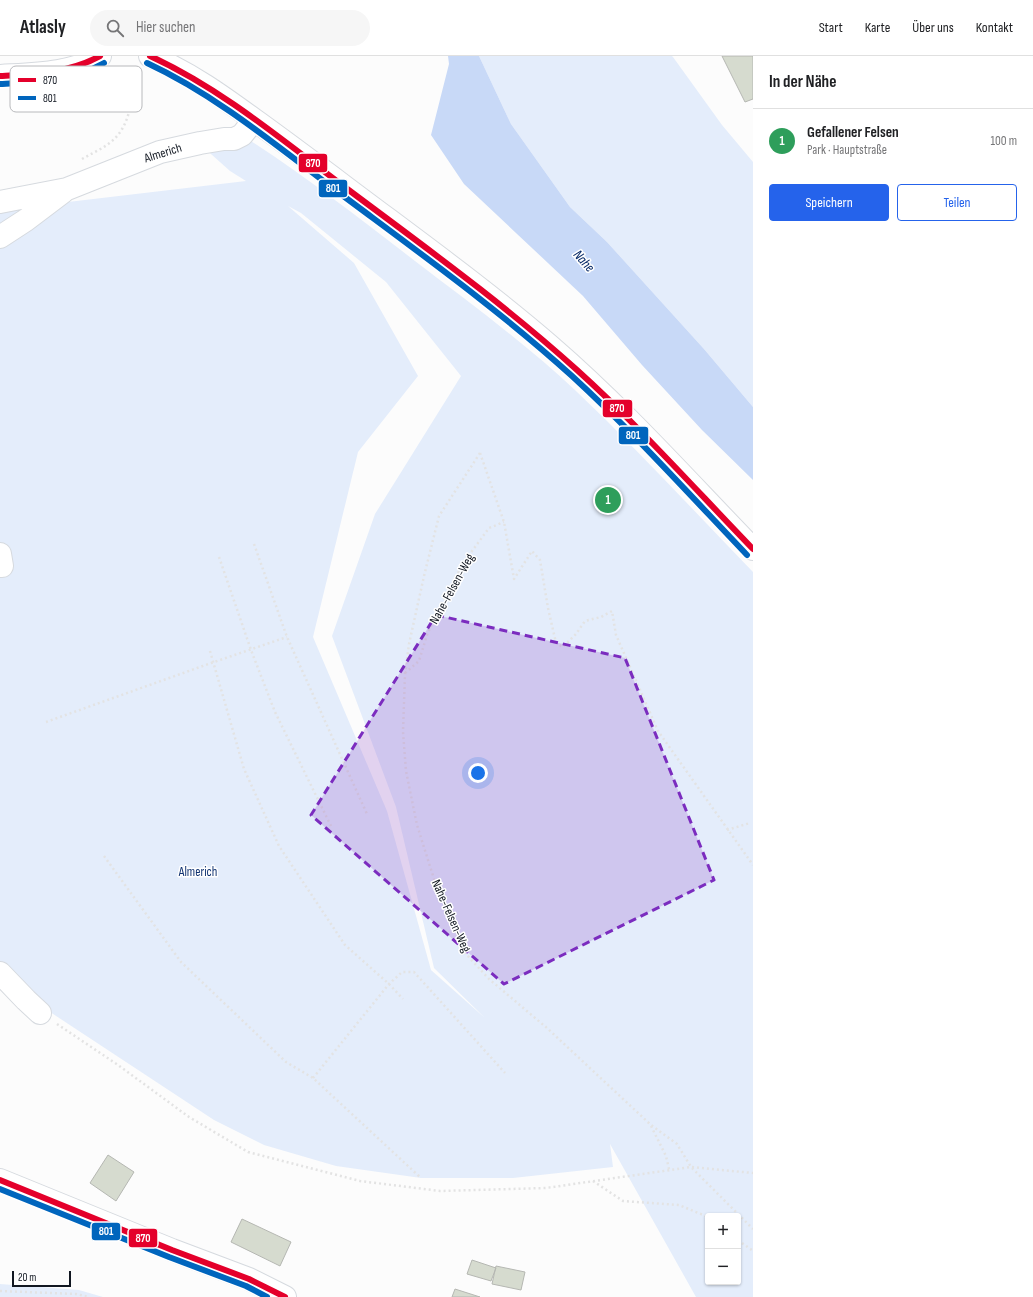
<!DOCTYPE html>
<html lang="de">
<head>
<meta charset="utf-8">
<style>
	:root { --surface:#fff; --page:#f6f6f6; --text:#202124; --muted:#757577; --line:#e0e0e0; --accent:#2563eb }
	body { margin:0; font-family:"Sofia Sans Condensed",sans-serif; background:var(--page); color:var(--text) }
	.controls { position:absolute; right:12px; bottom:12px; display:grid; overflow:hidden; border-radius:4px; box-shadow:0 1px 3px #0004 }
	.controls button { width:36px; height:36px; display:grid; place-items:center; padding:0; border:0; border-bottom:1px solid var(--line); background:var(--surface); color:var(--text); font:20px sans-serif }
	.scale { position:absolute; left:12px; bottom:10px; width:59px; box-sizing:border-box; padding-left:4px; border:2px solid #111721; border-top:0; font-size:11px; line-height:14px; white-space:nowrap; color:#111721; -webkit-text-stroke:3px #fff; paint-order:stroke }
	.you { position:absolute; left:478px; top:717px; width:14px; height:14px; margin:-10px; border:3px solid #fff; border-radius:50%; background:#1a73e8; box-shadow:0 0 0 6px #1a73e833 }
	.badge { display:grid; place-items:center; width:26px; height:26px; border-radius:50%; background:var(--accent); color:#fff; font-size:13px; font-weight:700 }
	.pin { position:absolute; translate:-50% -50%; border:2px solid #fff; box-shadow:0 1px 4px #0006 }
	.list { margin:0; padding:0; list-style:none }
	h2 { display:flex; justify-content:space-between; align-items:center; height:52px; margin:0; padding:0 16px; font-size:17px }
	h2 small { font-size:13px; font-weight:400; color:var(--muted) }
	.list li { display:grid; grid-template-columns:26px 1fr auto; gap:12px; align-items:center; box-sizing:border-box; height:64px; padding:0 16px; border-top:1px solid var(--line) }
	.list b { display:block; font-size:15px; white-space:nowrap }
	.list p { margin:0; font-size:13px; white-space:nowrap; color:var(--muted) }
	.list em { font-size:13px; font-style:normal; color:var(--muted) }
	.actions { display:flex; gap:8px; padding:12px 16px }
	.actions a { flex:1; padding:9px 0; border:1px solid var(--accent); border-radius:4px; text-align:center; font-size:14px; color:var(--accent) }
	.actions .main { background:var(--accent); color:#fff }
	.icon { flex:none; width:22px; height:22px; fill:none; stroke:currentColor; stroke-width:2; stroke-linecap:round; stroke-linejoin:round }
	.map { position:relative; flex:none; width:753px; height:1241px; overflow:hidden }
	header { display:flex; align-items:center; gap:24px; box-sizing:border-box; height:56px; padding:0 20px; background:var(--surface); border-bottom:1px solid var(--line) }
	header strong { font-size:19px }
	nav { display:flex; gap:22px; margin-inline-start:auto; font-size:14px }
	.search { width:280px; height:36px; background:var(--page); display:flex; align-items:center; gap:10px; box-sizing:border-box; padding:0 14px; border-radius:22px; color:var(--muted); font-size:15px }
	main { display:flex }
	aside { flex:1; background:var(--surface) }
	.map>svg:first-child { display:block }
</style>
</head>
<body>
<header>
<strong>Atlasly</strong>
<div class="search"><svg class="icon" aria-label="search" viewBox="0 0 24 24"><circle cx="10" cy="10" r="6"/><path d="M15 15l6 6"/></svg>Hier suchen</div>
<nav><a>Start</a><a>Karte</a><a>Über uns</a><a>Kontakt</a></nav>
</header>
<main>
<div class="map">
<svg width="753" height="1241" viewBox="0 0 753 1241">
	<rect width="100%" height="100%" fill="#fcfcfc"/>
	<path fill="#e4edfb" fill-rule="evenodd" d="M479,0H672L673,1L722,69L753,106V351L704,293L607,186L570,151L511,68Z
		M251,85C308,122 362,164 415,205C470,247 526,288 576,335C637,393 694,455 753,516V1241H696L610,1088L613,1111L513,1122H421L336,1110L264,1089L214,1064L44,952L0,908V154L246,125L230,115L202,90ZM288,150L301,157L386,226L461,320L375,458L332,580L396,751L434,912L485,962L431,914L387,755L313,581L358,396L418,320L354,207ZM708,1160H738V1226H708Z
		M0,1228L79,1234L103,1241H0Z"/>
	<path fill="#c8d9f7" d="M448,0H479L511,68L570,151L607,186L704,293L753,351V424L702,374L642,309L583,240L464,128L431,79L449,8Z"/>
	<path fill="#d6dbcf" stroke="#b5b7b2" d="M722,0H753V43L745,46Z
		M108,1099L134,1116L116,1145L90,1127Z
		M242,1163L291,1186L280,1210L231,1186Z
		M472,1204L496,1212L491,1225L467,1218Z
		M496,1210L525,1216L521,1234L492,1228Z
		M455,1233L480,1241H452Z"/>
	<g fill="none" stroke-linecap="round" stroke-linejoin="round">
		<g stroke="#d6dadf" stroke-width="24">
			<path id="minor" d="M150,0C192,18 223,41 260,68C289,89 317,110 345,131C414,183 485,234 550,290C623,353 686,424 753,493
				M0,20C32,18 73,18 100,0
				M0,146L67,133L160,96L200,87L224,83H234L242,79L254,64
				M0,181L26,164L63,136
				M0,498L2,510H0
				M0,917L26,944L40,957
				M0,1124L172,1194L249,1223L285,1241"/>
		</g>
		<path stroke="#e3e3e3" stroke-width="2.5" stroke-dasharray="2 3" stroke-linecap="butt" d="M82,103C92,97 103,93 112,85C132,68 132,39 135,14
			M480,397L439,460L424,520L409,588L405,618L403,676L406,715L417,769L434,823L466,898L489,923L547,972L651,1069L677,1088L691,1111L753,1173
			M480,397L504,466L514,523L532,495L540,504L548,552L556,587L563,591L576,578L585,565L601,561L612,555L616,579L658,675L753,809
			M254,488L287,581L367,758
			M219,501L251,594L275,656L331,770
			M210,595L244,713L279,790L345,889L389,928L403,943
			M405,617L419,605L427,579L442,546L464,506L489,472L504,466
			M46,666L214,606L287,581
			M727,774L750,767
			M104,800L181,906L286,1006L313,1022L421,1122
			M57,968L118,1009L189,1061L248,1096L360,1125L440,1135L546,1132L691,1111L753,1117
			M313,1022L389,928L402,916H414L505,1017
			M651,1070L666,1100L669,1113
			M593,1125L623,1145L679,1149L708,1161
			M738,1184L753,1195
			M0,1235L76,1238L89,1241"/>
		<use href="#minor" stroke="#fff" stroke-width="22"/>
		<g stroke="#fff" stroke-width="9">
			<path id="bus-1" d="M150,0C220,32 281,83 342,129C422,189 503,247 577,314C639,370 695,433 753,493
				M0,20C35,18 69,17 100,0
				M0,1124L172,1194L249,1223L285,1241"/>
		</g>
		<g stroke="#fff" stroke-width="9">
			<path id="bus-2" d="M147,7C216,39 277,90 338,136C417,195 498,253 572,320C633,376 689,438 747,499
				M0,28C36,26 72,25 104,7
				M0,1133L169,1201L246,1230L267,1241"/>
		</g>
		<use href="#bus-1" stroke="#e4002b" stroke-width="6"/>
		<use href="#bus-2" stroke="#0065bd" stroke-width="6"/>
	</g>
	<path fill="#7b2cbf" fill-opacity="0.2" stroke="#7b2cbf" stroke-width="3" stroke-dasharray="8 5" stroke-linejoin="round" d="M436,559L625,602L714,824L504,928L311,759Z"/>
	<g text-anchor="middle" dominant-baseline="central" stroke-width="3" stroke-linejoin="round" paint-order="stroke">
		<g font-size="13" fill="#111721" stroke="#fff">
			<text transform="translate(163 97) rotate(-17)">Almerich</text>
			<text transform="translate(452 533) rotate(-61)">Nahe-Felsen-Weg</text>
			<text transform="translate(451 860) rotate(66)">Nahe-Felsen-Weg</text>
		</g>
		<g font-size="13" fill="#103270" stroke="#fff">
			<text x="198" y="816">Almerich</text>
		</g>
		<g font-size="14" font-style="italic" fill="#092b68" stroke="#fff">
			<text transform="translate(584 205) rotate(48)">Nahe</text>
		</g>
	</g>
	<rect x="10" y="10" width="132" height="46" rx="6" fill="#fff" stroke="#b8b9bc" stroke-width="1"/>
	<rect x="18" y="22" width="18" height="4" fill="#e4002b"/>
	<rect x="18" y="40" width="18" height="4" fill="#0065bd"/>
	<g font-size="11" fill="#111721">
		<text x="43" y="28">870</text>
		<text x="43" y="46">801</text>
	</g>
	<g stroke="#fff" stroke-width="1.5">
		<rect x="298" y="97" width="30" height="20" rx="4" fill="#e4002b"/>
		<rect x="318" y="123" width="30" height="19" rx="4" fill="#0065bd"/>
		<rect x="602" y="343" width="31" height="19" rx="4" fill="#e4002b"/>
		<rect x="618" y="370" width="31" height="19" rx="4" fill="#0065bd"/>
		<rect x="91" y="1166" width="30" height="19" rx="4" fill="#0065bd"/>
		<rect x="128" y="1172" width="30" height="20" rx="4" fill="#e4002b"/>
	</g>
	<g font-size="11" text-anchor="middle" font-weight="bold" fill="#fff">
		<text x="313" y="111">870</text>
		<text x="333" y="136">801</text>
		<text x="617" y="356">870</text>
		<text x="633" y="383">801</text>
		<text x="106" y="1179">801</text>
		<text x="143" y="1186">870</text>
	</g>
</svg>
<div class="controls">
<button>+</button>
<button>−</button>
</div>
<div class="scale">20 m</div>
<div class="you"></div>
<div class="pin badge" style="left:608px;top:444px;background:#2e9e5b">1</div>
</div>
<aside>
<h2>In der Nähe<small></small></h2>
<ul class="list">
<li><span class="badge" style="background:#2e9e5b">1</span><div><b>Gefallener Felsen</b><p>Park · Hauptstraße</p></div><em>100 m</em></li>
</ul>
<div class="actions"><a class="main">Speichern</a><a>Teilen</a></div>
</aside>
</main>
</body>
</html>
